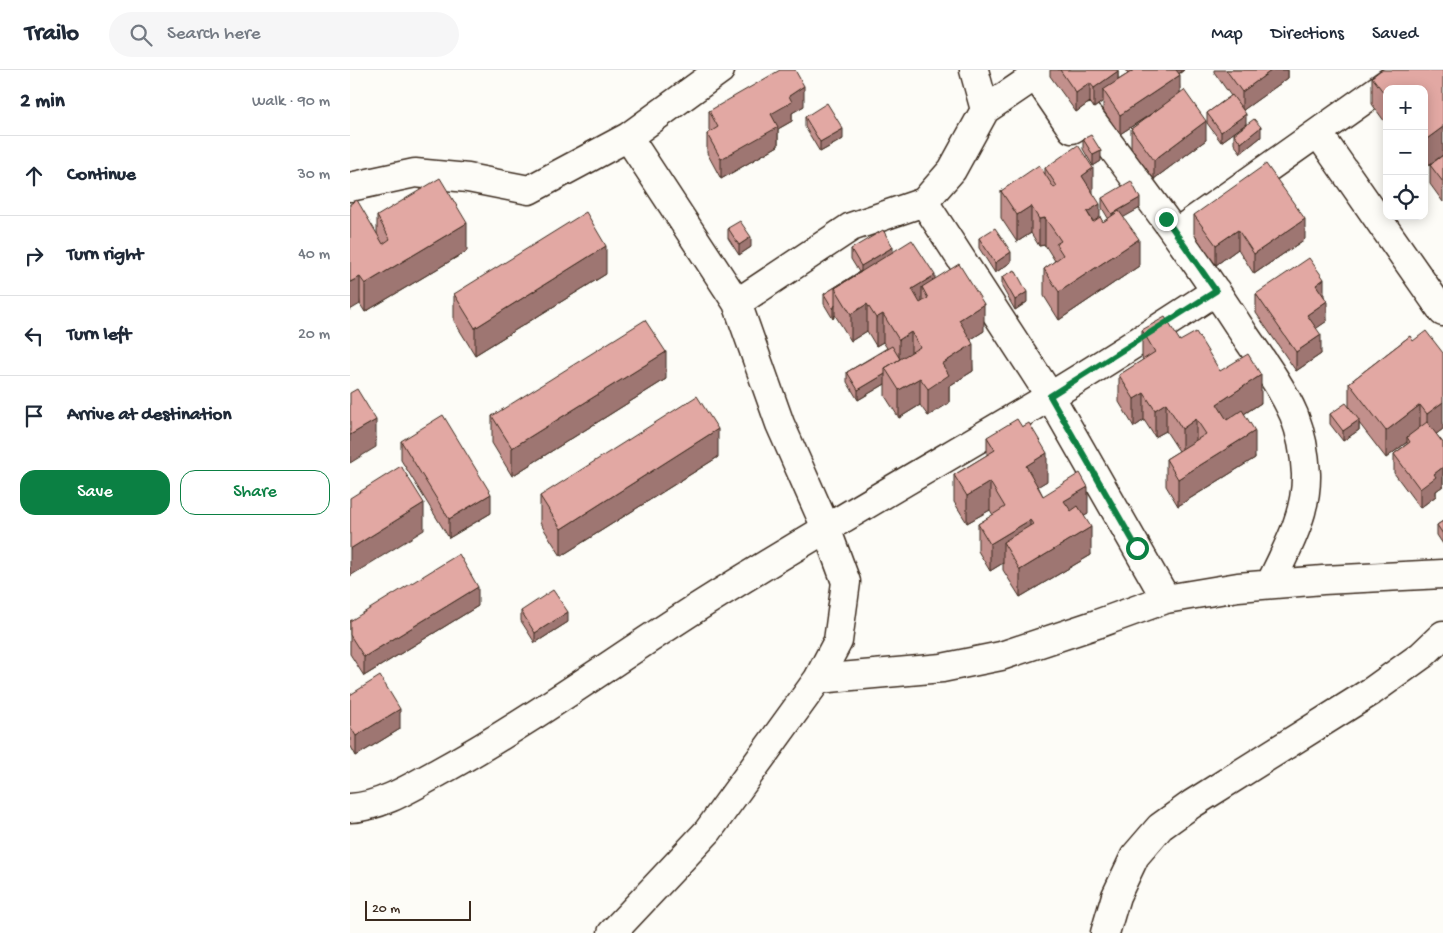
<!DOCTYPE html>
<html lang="en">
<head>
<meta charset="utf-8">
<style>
	:root { --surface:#fff; --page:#f6f6f7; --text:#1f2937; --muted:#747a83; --line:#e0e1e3; --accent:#0b8043 }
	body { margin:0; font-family:"Gochi Hand",sans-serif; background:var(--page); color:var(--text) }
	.controls { position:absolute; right:15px; top:15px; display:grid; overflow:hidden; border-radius:10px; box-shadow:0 2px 12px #0003 }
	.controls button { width:45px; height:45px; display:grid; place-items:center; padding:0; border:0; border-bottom:1px solid var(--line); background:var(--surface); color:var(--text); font:25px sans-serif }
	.scale { position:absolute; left:15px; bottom:12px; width:106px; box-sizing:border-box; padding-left:5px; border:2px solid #3b2a1e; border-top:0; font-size:14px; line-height:18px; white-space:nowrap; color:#3b2a1e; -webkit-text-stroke:4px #fdfcf7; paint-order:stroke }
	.stop { position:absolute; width:15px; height:15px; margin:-11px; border:4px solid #0b8043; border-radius:50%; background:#fff }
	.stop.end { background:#0b8043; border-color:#fff; box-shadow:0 1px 5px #0008 }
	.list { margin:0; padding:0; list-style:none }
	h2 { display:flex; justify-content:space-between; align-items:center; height:65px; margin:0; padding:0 20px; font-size:21px }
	h2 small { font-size:16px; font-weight:400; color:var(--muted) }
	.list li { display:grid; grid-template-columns:32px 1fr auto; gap:15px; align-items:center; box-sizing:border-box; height:80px; padding:0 20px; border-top:1px solid var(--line) }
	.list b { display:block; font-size:19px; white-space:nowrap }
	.list em { font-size:16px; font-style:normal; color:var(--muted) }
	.actions { display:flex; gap:10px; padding:15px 20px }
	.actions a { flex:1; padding:11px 0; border:1px solid var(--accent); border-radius:15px; text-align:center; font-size:18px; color:var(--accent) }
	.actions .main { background:var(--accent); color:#fff }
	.icon { flex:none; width:28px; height:28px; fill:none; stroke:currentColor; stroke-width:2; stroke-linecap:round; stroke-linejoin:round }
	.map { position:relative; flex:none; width:1093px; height:863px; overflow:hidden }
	header { display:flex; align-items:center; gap:30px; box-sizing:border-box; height:70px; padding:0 25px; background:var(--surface); border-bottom:1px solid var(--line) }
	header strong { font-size:24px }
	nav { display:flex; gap:28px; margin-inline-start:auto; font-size:18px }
	.search { width:350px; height:45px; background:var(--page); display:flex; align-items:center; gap:12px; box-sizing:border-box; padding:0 18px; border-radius:28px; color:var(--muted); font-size:19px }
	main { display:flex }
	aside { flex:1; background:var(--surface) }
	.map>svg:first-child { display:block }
</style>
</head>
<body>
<header>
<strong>Trailo</strong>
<div class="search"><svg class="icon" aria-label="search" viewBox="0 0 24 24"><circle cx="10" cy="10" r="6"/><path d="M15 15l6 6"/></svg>Search here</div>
<nav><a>Map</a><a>Directions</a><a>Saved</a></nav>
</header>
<main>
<aside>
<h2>2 min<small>Walk · 90 m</small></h2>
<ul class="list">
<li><svg class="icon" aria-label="ahead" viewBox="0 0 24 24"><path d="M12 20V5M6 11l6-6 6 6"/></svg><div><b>Continue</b></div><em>30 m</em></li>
<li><svg class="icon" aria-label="right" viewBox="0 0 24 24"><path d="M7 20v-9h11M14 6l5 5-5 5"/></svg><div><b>Turn right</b></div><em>40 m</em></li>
<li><svg class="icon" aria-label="left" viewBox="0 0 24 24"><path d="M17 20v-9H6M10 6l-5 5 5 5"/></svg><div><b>Turn left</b></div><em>20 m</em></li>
<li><svg class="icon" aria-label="arrive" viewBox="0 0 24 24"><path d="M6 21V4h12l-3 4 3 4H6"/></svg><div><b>Arrive at destination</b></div></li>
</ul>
<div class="actions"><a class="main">Save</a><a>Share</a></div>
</aside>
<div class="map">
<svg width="1093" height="863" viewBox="0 0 1093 863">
	<rect width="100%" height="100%" fill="#fdfcf7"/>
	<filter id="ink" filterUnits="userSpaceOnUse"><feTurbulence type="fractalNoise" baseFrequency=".02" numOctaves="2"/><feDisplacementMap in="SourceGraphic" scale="10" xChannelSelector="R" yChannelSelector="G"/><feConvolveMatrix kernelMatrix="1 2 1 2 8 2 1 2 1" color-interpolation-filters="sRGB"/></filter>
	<g filter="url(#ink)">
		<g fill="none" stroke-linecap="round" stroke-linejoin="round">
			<g stroke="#3b2a1e" stroke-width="31">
				<path id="minor" d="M624,0L635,40
					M686,6L722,59L740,48C793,119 846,189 894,264C911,289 932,317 944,345C951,363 955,384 956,404C957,444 937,479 920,514
					M968,63L1093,242
					M278,67L387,233L430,354L476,458L496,512L488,571L468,609
					M0,117L65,103L118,108L179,120L278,67L370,0
					M574,132L700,326L816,529
					M826,163L1056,0
					M387,233L501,157L574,132L602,100L635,40L694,0
					M0,738C30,737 62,717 89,702C175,655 255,597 337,544C456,468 578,399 699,327C755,293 811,257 866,221
					M262,863L358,761L468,609L592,598L651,586L747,554L816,529L888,517L973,510L1093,504
					M755,863L766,826L785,786L810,757L842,734L1022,621L1072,585L1093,565"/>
			</g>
			<use href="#minor" stroke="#fdfcf7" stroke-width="28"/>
		</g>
		<path fill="#c2908c" stroke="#3b2a1e" d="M700,0H768V10L778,4L775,0H834L829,4L830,23L856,70L804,109L781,78V59L803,43L770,64L753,40V31L744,38L740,32L726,42L700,6Z
			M864,0H938V8L893,40L896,54L871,72L857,53V43L881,26L864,2Z
			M1022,7L1074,19H1037V55L1022,34Z
			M454,36L442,43V51L428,59V76L371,109L357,83V64L360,62L359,60V41Z
			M455,47L493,69L470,82L455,57Z
			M884,64L911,67L891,83L884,74Z
			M733,69L751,91L743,96L733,79Z
			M1093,85V132L1080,114V95Z
			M695,98L743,123L750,147L753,152L758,148L752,138V128L790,138L773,147L789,196L709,250L694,226V199L705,191L695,175L689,176L681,163L667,172L651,148V121L695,104Z
			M0,134L27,164V146L117,181L15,242L10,234Z
			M844,145L955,169L904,204L888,179L866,195L844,164Z
			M378,158L401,177L389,185L378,168Z
			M629,168L661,192L645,203L629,178Z
			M501,179L543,182L585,209L634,261L621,269L623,301L599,316V333L578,346L570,335L549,348L535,326V314L508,330L497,312V302L537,278L533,272L526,276L517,261L501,271L485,245L483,249L474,234V224L509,202L501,189Z
			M256,204L125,285L104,251V224Z
			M652,207L677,232L665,240L652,217Z
			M906,224L974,226L977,251L966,258L971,284L946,301L906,243Z
			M792,260L830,271L870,301L911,333L894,344L905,388L828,436L816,416V389L829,381L816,361L805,367L794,350L784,357L769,332V305L793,290L792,288Z
			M1060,266L1093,359L1086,364L1093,373V416L1086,421V426L1070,438L1044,403V384L1057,374V372L1036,388L1009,353V360L993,371L980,354V344L999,337V313Z
			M316,309L162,406L142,373V346Z
			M637,367L697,411L688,416L693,426L738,444L734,446L741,485L670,527L653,500V493L640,501L628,481V454L643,445L640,440L617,453L604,432V405L637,385Z
			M51,371L141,443L99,468L51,390Z
			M368,387L211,486L190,453V426Z
			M1093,451V474L1087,465V455Z
			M128,536L14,606L0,584V551Z
			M171,541L218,552L185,573L171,551Z
			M0,625L50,659L6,686L0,675Z"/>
		<path fill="#9e7672" stroke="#3b2a1e" d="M820,0H834L820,10Z
			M922,0H938V8L892,41V22Z
			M768,1V20H753V31L744,38V18Z
			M830,5V25L770,64V45Z
			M740,13V32L726,42V23Z
			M454,16V36L442,43V51L428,59V76L371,109V89L421,44L439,26Z
			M896,44V54L871,72V62Z
			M856,51V70L804,109V90Z
			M911,57V67L891,83V73Z
			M1093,57V85L1074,98V71Z
			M493,59V69L470,82V72Z
			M751,81V91L743,96V85Z
			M743,98V125L732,106Z
			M790,128V138L762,154V144Z
			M750,134V161L737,142Z
			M681,136V163L667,172V145Z
			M695,148V175L689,176V149Z
			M955,149V169L904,204V184Z
			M117,153V181L15,242V214Z
			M888,160V179L866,195V175Z
			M401,167V177L389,185V175Z
			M789,169V196L709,250V222Z
			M256,176V204L125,285V258Z
			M543,177V187L511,206V196Z
			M661,182V192L645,203V193Z
			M585,205V232L572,217V241L562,219Z
			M10,207V234L0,240V212Z
			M974,209V229L966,215Z
			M677,222V232L665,240V230Z
			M977,231V251L957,265V245Z
			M517,234V261L501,271V244Z
			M634,234V261L609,277V250Z
			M485,235V245L483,249V239Z
			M533,244V272L526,276V248Z
			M561,262V290L549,296V270Z
			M971,265V284L946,301V282Z
			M623,274V301L599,316V333L578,346V319L592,294Z
			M316,282V309L162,406V378Z
			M535,304V314L508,330V320Z
			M911,305V333L867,361V334Z
			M570,308V335L549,348V320Z
			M794,323V350L784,357V329Z
			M1093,332V359L1077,371V344Z
			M816,333V361L805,367V340Z
			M1070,335V362L1057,367V372L1036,388V361Z
			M846,349V377L832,386V359Z
			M26,350V377L0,393V365Z
			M1009,350V360L993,371V361Z
			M368,359V387L211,486V459Z
			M905,361V388L828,436V409Z
			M697,383V411L676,424V396Z
			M1093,397V416L1086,421V426L1070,438V419L1084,404Z
			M640,412V440L617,453V426Z
			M738,417V444L714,458V431Z
			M141,424V443L99,468V449Z
			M74,433V460L0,506V479Z
			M680,450V477L653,472V493L640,501V474Z
			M741,457V485L670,527V500Z
			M128,517V536L14,606V587Z
			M218,542V552L185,573V563Z
			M50,639V659L6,686V666Z"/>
		<path fill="#e2a8a3" stroke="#3b2a1e" d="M430,0H445L454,16L439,26L442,32L421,44L428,57L371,89L357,64L368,57L359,41Z
			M710,0H768V1L744,18L740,13L726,23Z
			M784,0H826L830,5L770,45L753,20Z
			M876,0H922L892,22Z
			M1031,0H1093V57L1074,71V19H1037V27L1022,7Z
			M834,20L856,51L804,90L781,59Z
			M882,25L896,44L871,62L857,43Z
			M477,33L493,59L470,72L455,47Z
			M904,49L911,57L891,73L884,64Z
			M741,65L751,81L743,85L733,69Z
			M728,75L743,98L732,106L750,134L737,142L743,152L750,147L753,152L769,141L789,169L709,222L694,199L713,185L706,174L711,171L695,148L689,149L681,136L667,145L651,121L689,95L704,118L707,116L695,98Z
			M1093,85V112L1080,95Z
			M916,94L955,149L904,184L888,160L866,175L844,145Z
			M90,108L117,153L15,214L10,207L0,212V134L7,130L33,174L40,169L27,146Z
			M781,111L790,128L762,144L752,128Z
			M236,142L256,176L125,258L104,224Z
			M390,151L401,167L389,175L378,158Z
			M645,158L661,182L645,193L629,168Z
			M533,160L543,177L511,196L501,179Z
			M562,170L585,205L562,219L570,233L578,228L572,217L609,194L634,234L609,250L623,274L592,294L599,305L578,319L570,308L549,320L535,298L570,277L561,262L549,270L533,244L526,248L517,234L501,244L485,218Z
			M959,188L974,209L966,215L977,231L957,245L971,265L946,282L906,224Z
			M665,200L677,222L665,230L652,207Z
			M511,201V202L485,218V235L483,239L474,224Z
			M815,247L830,271L846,262L870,301L898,284L911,305L867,334L877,350L892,340L905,361L828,409L816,389L856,364L846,349L832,359L816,333L805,340L794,323L784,329L769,305L805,282L792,260Z
			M295,250L316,282L162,378L142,346Z
			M1076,261L1093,283V332L1077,344L1070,335L1036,361L999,313L1060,266L1063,271Z
			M542,276L550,289L535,298V304L508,320L497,302Z
			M7,319L26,350L0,365V323Z
			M347,326L368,359L211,459L190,426Z
			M996,333L1009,350L993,361L980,344Z
			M93,345L141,424L99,449L51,371Z
			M667,349L672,357L679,353L697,383L676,396L693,426L730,403L738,417L714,431L721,441L728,436L741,457L670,500L653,472L683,454L680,450L640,474L628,454L655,437L640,412L617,426L604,405L645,380L637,367Z
			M1077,352L1093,373V397L1084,404L1086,407L1070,419L1044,384L1060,372L1057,367Z
			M51,396L74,433L0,479V428Z
			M1093,451V464L1087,455Z
			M109,484L128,517L14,587L0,565V551Z
			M203,520L218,542L185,563L171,541Z
			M30,606L50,639L6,666L0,656V625Z"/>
	</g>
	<g fill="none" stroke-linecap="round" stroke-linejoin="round" filter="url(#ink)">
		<path stroke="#0b8043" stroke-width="6" d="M787,478L700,326L866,221L816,149"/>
	</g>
</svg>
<div class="controls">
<button>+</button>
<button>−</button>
<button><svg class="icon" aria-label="locate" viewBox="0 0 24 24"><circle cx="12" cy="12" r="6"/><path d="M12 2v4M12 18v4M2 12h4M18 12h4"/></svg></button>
</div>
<div class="scale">20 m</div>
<div class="stop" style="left:787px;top:478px"></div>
<div class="stop end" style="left:816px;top:149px"></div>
</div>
</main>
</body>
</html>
